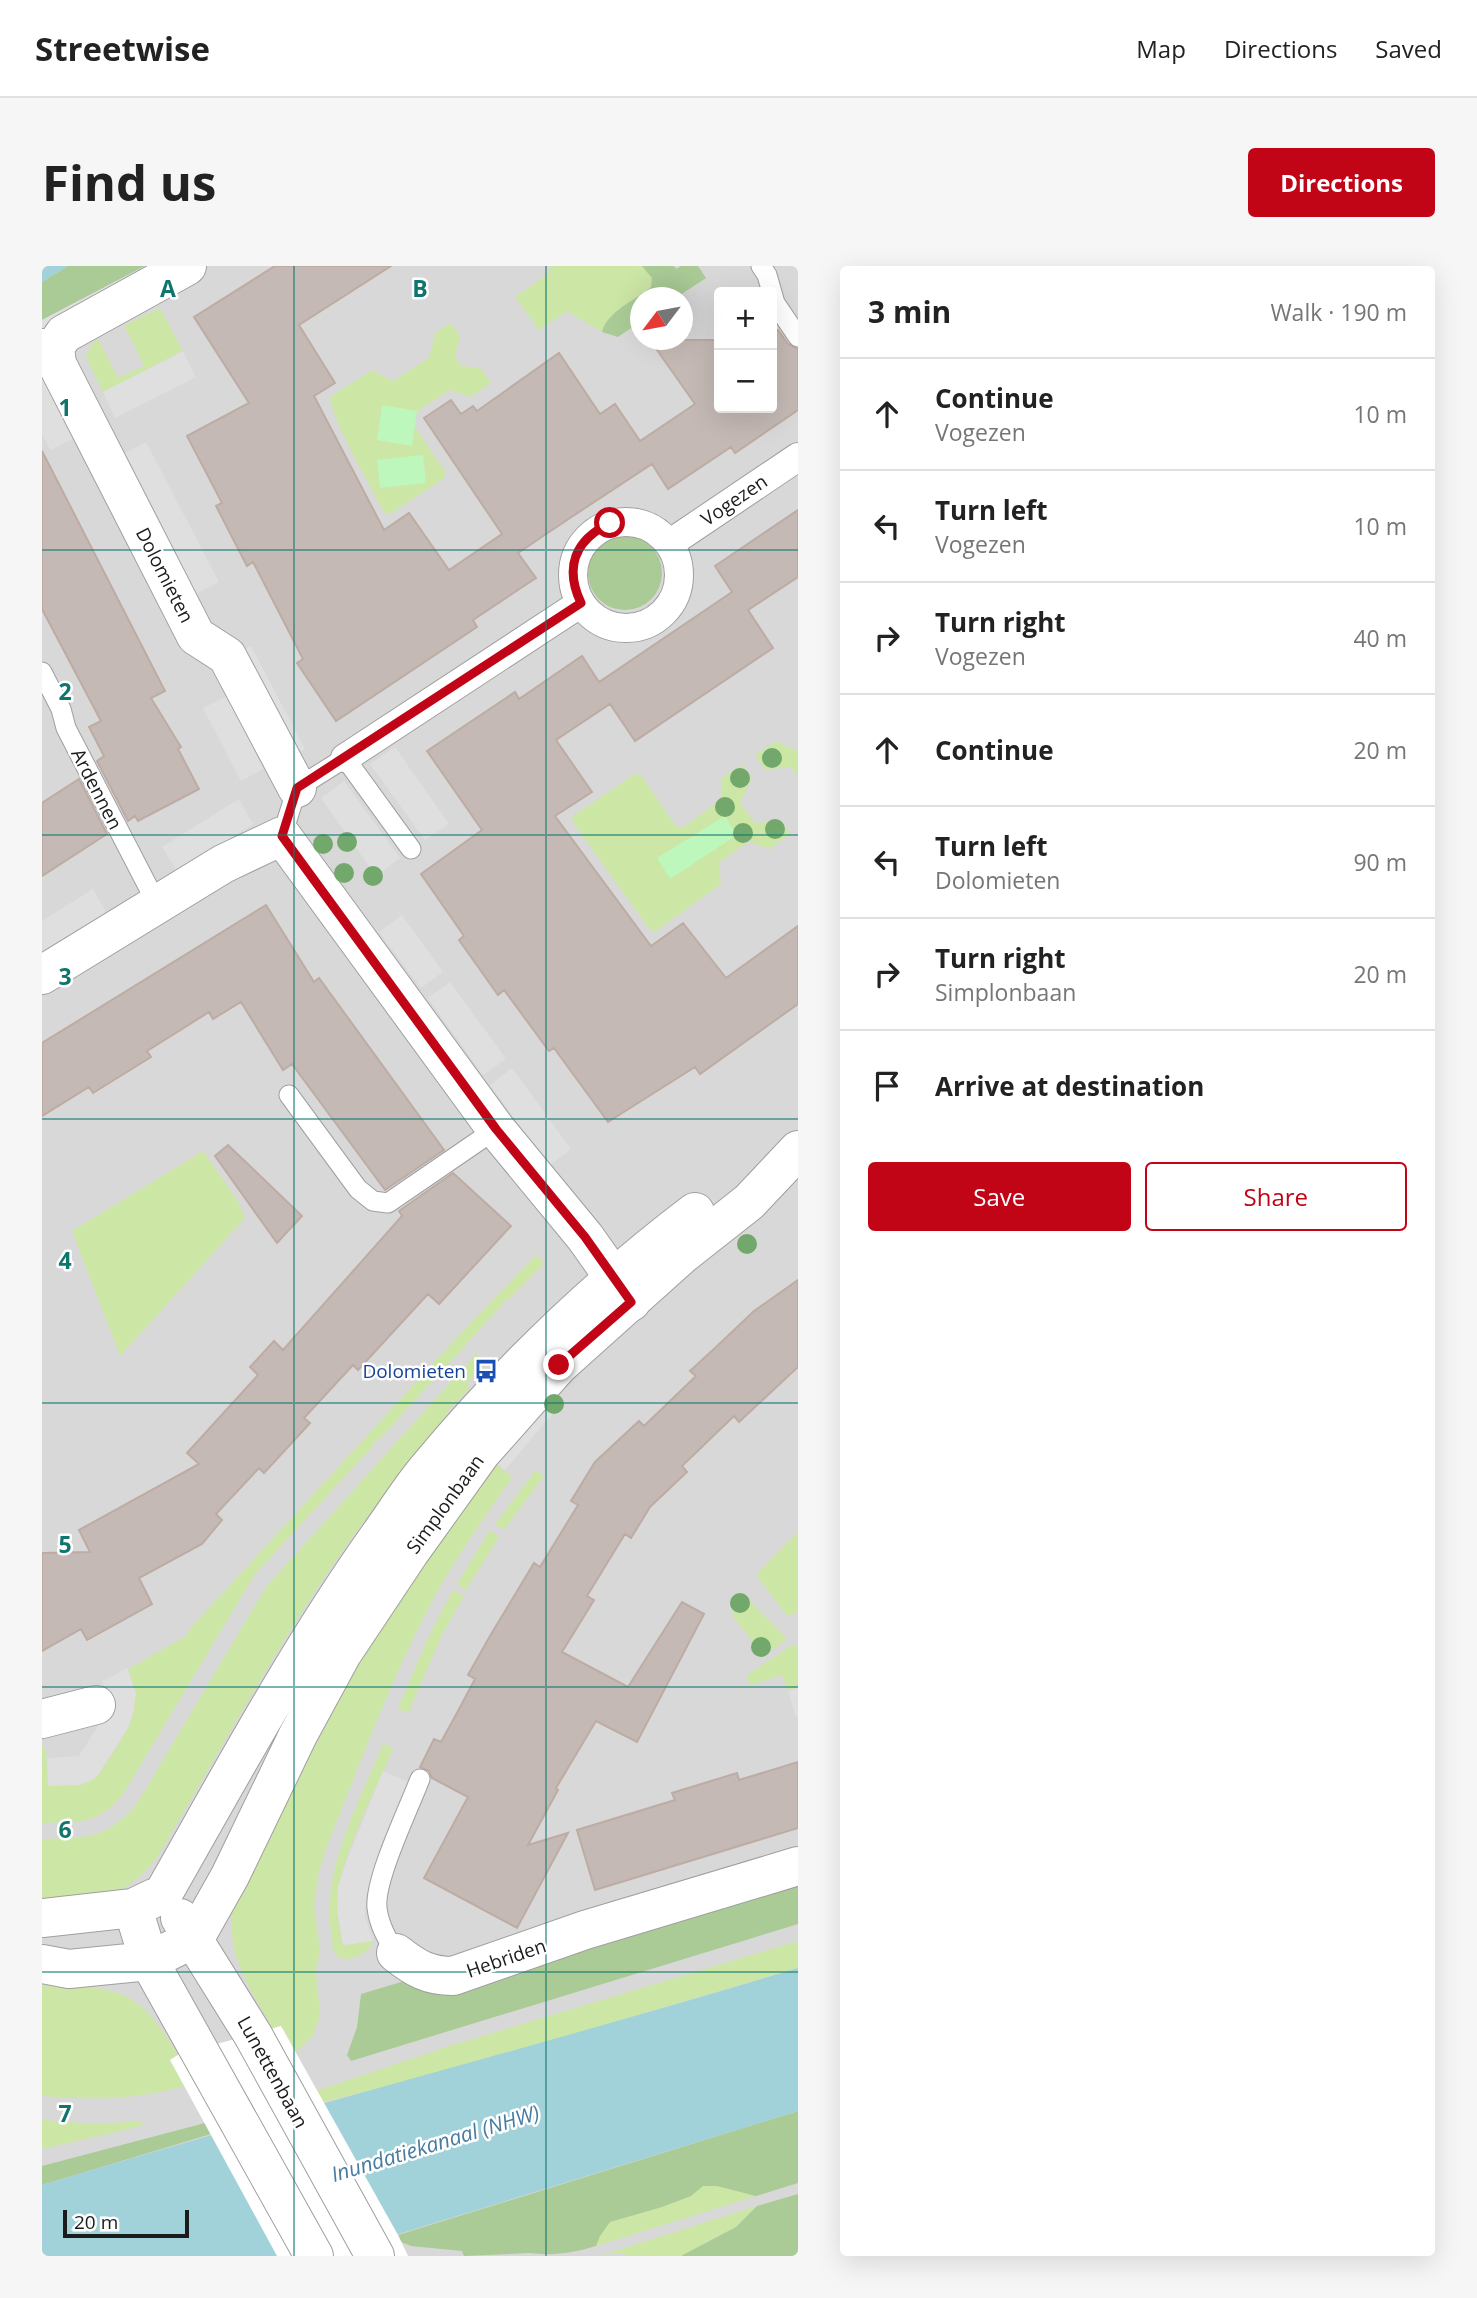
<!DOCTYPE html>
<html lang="en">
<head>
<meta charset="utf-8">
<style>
	:root { --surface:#fff; --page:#f6f6f6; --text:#222; --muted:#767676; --line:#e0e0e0; --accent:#c10516 }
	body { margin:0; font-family:"Open Sans",sans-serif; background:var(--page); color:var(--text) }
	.controls { position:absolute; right:21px; top:21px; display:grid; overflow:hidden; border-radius:7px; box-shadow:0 7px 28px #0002 }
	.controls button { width:63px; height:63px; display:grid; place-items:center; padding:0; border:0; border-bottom:2px solid var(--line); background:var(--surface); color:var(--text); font:35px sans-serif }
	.compass { position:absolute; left:588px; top:21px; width:63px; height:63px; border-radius:50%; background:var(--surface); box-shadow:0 7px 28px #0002; rotate:238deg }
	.scale { position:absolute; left:21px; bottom:18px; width:126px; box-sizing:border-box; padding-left:7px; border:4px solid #1b1b1b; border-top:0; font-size:19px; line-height:24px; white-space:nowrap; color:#1b1b1b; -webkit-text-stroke:5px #fff; paint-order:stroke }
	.stop { position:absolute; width:21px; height:21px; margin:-16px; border:5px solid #c10516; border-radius:50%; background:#fff }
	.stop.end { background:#c10516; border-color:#fff; box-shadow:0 2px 7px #0008 }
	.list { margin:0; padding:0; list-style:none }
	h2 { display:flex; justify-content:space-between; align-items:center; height:91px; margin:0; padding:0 28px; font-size:30px }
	h2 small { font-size:23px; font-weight:400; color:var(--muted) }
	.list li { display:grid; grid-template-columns:46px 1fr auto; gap:21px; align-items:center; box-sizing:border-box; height:112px; padding:0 28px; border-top:2px solid var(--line) }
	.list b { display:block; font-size:26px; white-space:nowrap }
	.list p { margin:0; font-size:23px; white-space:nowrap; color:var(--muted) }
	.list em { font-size:23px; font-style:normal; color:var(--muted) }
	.actions { display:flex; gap:14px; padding:21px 28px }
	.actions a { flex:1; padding:16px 0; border:2px solid var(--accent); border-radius:7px; text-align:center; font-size:24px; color:var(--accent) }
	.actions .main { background:var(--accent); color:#fff }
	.icon { flex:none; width:38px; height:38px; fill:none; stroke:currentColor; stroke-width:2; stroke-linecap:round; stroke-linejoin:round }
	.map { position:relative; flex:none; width:756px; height:1990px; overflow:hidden; border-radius:7px }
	header { display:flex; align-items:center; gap:42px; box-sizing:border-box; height:98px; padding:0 35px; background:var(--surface); border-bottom:2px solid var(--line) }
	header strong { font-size:33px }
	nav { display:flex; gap:38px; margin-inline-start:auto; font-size:24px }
	.intro { display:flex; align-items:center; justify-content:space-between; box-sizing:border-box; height:168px; padding:0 42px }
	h1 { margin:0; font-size:49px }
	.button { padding:18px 32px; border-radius:7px; background:var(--accent); color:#fff; font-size:24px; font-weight:700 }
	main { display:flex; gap:42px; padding:0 42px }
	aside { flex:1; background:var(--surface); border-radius:7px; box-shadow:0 7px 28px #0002 }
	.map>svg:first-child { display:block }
</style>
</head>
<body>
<header>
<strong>Streetwise</strong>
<nav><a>Map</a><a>Directions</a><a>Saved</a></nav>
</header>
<div class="intro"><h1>Find us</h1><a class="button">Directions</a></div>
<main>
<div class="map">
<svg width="756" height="1990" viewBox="0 0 756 1990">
	<rect width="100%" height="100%" fill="#ece7e0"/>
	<path fill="#d9d8d8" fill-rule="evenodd" d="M0,0H756V1990H0ZM677,26H730V142H677ZM598,32H640V74H598Z"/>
	<path fill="#cce6a6" d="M508,0H600L610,12L609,21C594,34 566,45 560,66L525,45L497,64L473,31L507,7Z
		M118,42L141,85L61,126L44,91L51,76L56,73L76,112L102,100L82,59Z
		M409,57L418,70L413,91L418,99L440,103L449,117L428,131L408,124L375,145L373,161L404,207L402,212L348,248L342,246C330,222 289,153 288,131L330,104L351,115L387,92L393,67Z
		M735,475L753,484L756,482V511L749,501L723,504L713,489Z
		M700,499L710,512L698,537L713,557L740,555L748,568L727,583L707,575L677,597L679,618L614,665L608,664L530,555L531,550L593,508L599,509L633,559L640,562L679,534V512Z
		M161,885L197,937L203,952L78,1090L30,965Z
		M494,989L502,997L468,1032L462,1035L461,1038L402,1103L395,1107V1110L337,1174L333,1175L330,1181L213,1308L80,1530C54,1560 36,1555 0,1557V1479L4,1485L6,1520L56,1509C80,1472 104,1448 86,1403L146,1369L145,1366L420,1066Z
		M434,1088L444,1097L424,1118L428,1122L404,1147L408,1153C286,1279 205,1440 116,1590C81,1637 53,1630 0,1635V1573C46,1571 65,1574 96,1536L224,1321Z
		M449,1194L470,1211C440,1255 409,1298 385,1345C345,1423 315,1505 283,1585L276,1611L272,1639L278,1684L274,1705L278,1749L271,1770L254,1786L240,1760L231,1764C208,1721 185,1693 190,1642L306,1401Z
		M494,1204L502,1210L462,1264L453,1258Z
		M448,1264L457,1271L424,1324L415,1318Z
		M756,1266V1345L746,1351L714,1309Z
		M411,1324L422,1330L402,1365L366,1447L356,1442L386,1372Z
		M699,1332L704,1337L707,1334L745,1373L722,1390L689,1348L696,1342L693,1336Z
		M752,1378L756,1381V1421L746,1425L740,1409L708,1419L705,1409Z
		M341,1478L351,1482C334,1525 295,1595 295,1641C295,1653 299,1667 301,1679L331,1675C329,1687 301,1701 293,1687C290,1682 290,1673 289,1666C279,1604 318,1535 341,1478Z
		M756,1675V1702L405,1805L274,1838L268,1827L404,1781Z
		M0,1719C75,1721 96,1721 136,1789L128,1793L143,1820C91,1834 53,1834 0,1830Z
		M0,1854L54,1858L102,1855L99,1860L0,1883Z
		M661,1920H675L714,1930L554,1980L558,1970L568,1956L620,1941L649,1930Z
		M715,1940L694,1961L639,1990H588L577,1987L560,1989Z"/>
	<path fill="#aacb96" d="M26,0H103L0,54V16Z
		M600,0H632L634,3L639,0H656L664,12L635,31L598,32V56L576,71L560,66C565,45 594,34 609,21L610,12Z
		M546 307a37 37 0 1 1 74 0a37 37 0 1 1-74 0Z
		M756,1617V1658L309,1795L305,1789L315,1761L319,1728L369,1713Z
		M756,1845V1917L714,1930L675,1920H661L649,1930L620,1941L568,1956L558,1970L554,1980C531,1987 511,1990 487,1987L422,1990L420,1985L369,1980L359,1976L356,1969Z
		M163,1857L169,1868L0,1919V1900Z
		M756,1928V1990H639L694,1961L715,1940Z"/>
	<path fill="#bdf7bc" d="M340,139L375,145L370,180L335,174Z
		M381,189L384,217L338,222L335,194Z
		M683,550L695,569L628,613L615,592Z"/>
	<path fill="#dfdfdf" d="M103,0H127L0,67V54Z
		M141,85L154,111L73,152L61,126Z
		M0,106L34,171L8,184L0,168Z
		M104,176L177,316L151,329L79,189Z
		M209,380L263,483L252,489L199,386Z
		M185,430L223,502L199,515L161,442Z
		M353,481L407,558L383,574L328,498Z
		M302,515L358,592L334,610L279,532Z
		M197,533L209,555L213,557L131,607L133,602L120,581Z
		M51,623L65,648L0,688V655Z
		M360,649L401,706L379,722L337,666Z
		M408,716L464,793L441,809L386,732Z
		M470,802L529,883L507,900L448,819Z
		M500,1135L512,1146L463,1204L449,1194Z
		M85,1402L94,1427L91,1448L86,1462L56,1509L52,1513L38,1519L6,1520L5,1492L37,1490L68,1441L67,1429L59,1413L63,1414Z
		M756,1421V1450L754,1451L746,1425Z
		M341,1505L366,1516L324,1628L323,1651L331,1675L301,1679L295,1643L296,1621L304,1596Z"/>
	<path fill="#a1d2da" d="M0,0H26L0,16Z
		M756,1702V1845L285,1990H0V1919C251,1843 505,1778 756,1702Z"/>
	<path fill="#fff" d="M239,1760L356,1969L366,1990H235L128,1794L136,1789Z"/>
	<path fill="#c4b9b4" stroke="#bdaca3" stroke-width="2" d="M233,0H349L257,59L293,117L272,130L342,264L367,247L407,304L460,268L382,152L409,134L419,148L431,140L435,145L517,87L558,148L573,138L598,175L653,138L608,74H677V142H730V69L736,64L746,78L756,83V144L693,187L689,181L626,223L610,198L531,250L476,287L494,312L431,354L435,361L294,455L255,397L261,393L211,296L205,300L174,240L180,237L145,170L207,137L152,51Z
		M0,185L123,425L109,432L134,473L139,481L136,483L157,523L96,555L93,550L86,555L55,495L62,490L47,461L59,455L0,343Z
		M756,244V311L706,344L731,382L593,475L568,438L514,474L550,526L513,550L609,680L641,657L684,712L756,660V738L658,808L653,801L566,856L512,782L507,785L462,724L456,729L417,674L422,670L379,608L440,564L385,485L473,426L477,433L540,390L557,416L690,326L673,300Z
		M37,513L65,568L0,610V537Z
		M224,639L272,716L277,712L402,884L343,924L250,798L241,804L199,736L171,753L167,746L105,785L109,791L51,827L47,821L0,850V777Z
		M186,879L260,950L235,977L173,890Z
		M411,907L469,960L397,1038L386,1028L316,1104L311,1099L262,1152L268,1157L222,1207L217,1202L174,1248L180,1254L160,1278L97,1312L110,1338L45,1374L39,1363L0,1385V1287L48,1286L37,1264L157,1198L145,1187L216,1109L208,1101L232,1075L241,1084L360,950L357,945Z
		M756,1014V1101L697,1156L692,1150L640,1200L645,1206L608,1241L589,1272L583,1268L545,1330L552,1334L520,1386L586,1421L640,1336L662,1348L595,1476L554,1455L514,1522L516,1524L486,1579L526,1567L475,1662L382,1612L426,1531L390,1512L387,1505L378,1501L392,1473L399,1476L416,1445L433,1413L426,1409L448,1370L492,1297L498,1301L536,1239L529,1235L553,1196L597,1155L602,1160L654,1110L648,1105L673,1082L712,1045Z
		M756,1496V1562L553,1624L535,1564L633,1534L630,1527L695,1507L697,1514Z"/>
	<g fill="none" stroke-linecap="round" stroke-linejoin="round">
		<g stroke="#9f9f9f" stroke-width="21">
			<path id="service" d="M719,0L725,9L733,37L756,71
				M0,406L19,443L24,462L115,638
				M240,570L255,522L303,492L369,583
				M247,829L316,923L331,935L346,937L454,863
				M354,1687C345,1673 337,1659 335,1642C332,1614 367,1542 378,1513"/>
		</g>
		<g stroke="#9f9f9f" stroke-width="30">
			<path id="pedestrian" d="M531 309a53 53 0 1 1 106 0a53 53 0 1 1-106 0Z
				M627,278L756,191
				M303,492L539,337"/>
		</g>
		<g stroke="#9f9f9f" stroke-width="40">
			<path id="minor" d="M13,81L15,98L154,370L185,390L255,522
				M0,82L13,81L22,68L145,0
				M0,709L181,598L240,570L454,863L543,971L589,1036
				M0,1453L54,1439
				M354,1687C373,1702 386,1710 411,1710L543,1664L756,1600"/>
		</g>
		<g stroke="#9f9f9f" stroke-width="40">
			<path id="tertiary" d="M121,1628C190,1507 256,1384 337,1270C353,1248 368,1223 386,1202C466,1106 554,1021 653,946
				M91,1642L107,1695L272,1990
				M0,1652L91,1642L112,1632
				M138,1652L211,1769L333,1990
				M0,1698L27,1703L107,1695L153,1672L188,1610L256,1469L300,1388L368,1286L439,1187L517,1099L641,988L707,936L756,884"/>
		</g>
		<use href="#service" stroke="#fff" stroke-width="19"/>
		<use href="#pedestrian" stroke="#fff" stroke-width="28"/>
		<use href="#minor" stroke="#fff" stroke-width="38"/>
		<use href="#tertiary" stroke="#fff" stroke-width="38"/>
	</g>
	<g fill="#72a86c">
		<circle cx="730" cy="492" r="10"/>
		<circle cx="698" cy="512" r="10"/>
		<circle cx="683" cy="541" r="10"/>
		<circle cx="733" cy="563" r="10"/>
		<circle cx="701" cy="567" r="10"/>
		<circle cx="305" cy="576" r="10"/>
		<circle cx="281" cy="578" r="10"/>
		<circle cx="302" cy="607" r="10"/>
		<circle cx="331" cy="610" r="10"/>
		<circle cx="705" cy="978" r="10"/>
		<circle cx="512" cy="1138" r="10"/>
		<circle cx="698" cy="1337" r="10"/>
		<circle cx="719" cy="1381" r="10"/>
	</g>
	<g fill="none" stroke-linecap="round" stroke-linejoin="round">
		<path stroke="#c10516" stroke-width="9" d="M517,1099L589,1036L543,971L454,863L240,570L255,522L539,337C522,301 533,274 568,257"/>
	</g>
	<path fill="none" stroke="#0f766e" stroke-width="2" stroke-opacity="0.55" d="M252,0V1990M504,0V1990M0,284H756M0,569H756M0,853H756M0,1137H756M0,1421H756M0,1706H756"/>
	<defs>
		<g id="bus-bare" transform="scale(1.89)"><path d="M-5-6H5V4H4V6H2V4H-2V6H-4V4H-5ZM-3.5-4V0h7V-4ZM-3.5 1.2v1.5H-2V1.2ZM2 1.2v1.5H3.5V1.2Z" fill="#1a4fb4" stroke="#fff" stroke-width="2.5" paint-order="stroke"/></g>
	</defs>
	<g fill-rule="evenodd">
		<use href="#bus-bare" x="444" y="1105"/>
	</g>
	<g text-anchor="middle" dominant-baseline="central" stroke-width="5" stroke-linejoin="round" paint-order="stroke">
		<g font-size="19" fill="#1b1b1b" stroke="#fff">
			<text transform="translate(692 234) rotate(-34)">Vogezen</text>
			<text transform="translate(123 309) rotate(63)">Dolomieten</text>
			<text transform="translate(55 523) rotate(63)">Ardennen</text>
			<text transform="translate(403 1238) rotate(-54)">Simplonbaan</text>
			<text transform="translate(464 1692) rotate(-19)">Hebriden</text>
			<text transform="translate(231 1806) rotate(61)">Lunettenbaan</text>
		</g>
		<g font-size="19" fill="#164399" stroke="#fff" text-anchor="end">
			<text x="424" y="1105">Dolomieten</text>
		</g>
		<g font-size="21" font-style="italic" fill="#487ba0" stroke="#fff">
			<text transform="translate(393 1877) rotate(-17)">Inundatiekanaal (NHW)</text>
		</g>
	</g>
	<g font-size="23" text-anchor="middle" font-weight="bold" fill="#0f766e" stroke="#fff" stroke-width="5" stroke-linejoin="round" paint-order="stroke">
		<text x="126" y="31">A</text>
		<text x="378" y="31">B</text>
		<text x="23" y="150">1</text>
		<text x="23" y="434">2</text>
		<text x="23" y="719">3</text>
		<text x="23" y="1003">4</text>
		<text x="23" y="1287">5</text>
		<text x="23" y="1572">6</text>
		<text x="23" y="1856">7</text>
	</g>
</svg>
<div class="controls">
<button>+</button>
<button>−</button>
</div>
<svg class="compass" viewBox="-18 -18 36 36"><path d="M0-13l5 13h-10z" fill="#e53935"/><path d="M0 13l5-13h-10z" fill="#767676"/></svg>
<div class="scale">20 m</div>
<div class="stop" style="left:568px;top:257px"></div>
<div class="stop end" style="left:517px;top:1099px"></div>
</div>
<aside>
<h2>3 min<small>Walk · 190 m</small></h2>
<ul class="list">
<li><svg class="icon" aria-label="ahead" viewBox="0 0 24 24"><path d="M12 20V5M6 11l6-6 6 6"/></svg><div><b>Continue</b><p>Vogezen</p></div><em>10 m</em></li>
<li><svg class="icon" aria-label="left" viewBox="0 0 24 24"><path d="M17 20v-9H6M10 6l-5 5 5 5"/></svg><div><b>Turn left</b><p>Vogezen</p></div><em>10 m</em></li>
<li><svg class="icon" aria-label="right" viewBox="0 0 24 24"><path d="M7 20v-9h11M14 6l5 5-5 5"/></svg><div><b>Turn right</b><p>Vogezen</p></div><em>40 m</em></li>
<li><svg class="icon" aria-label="ahead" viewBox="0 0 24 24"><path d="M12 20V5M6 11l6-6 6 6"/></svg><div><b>Continue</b></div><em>20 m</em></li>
<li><svg class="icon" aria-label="left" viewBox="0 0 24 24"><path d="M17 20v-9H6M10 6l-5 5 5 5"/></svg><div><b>Turn left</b><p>Dolomieten</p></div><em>90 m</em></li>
<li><svg class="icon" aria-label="right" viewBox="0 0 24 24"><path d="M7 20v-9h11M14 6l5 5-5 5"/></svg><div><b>Turn right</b><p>Simplonbaan</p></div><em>20 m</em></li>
<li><svg class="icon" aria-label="arrive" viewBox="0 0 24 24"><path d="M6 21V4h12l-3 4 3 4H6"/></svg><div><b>Arrive at destination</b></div></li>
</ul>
<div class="actions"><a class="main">Save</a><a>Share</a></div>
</aside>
</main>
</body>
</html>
